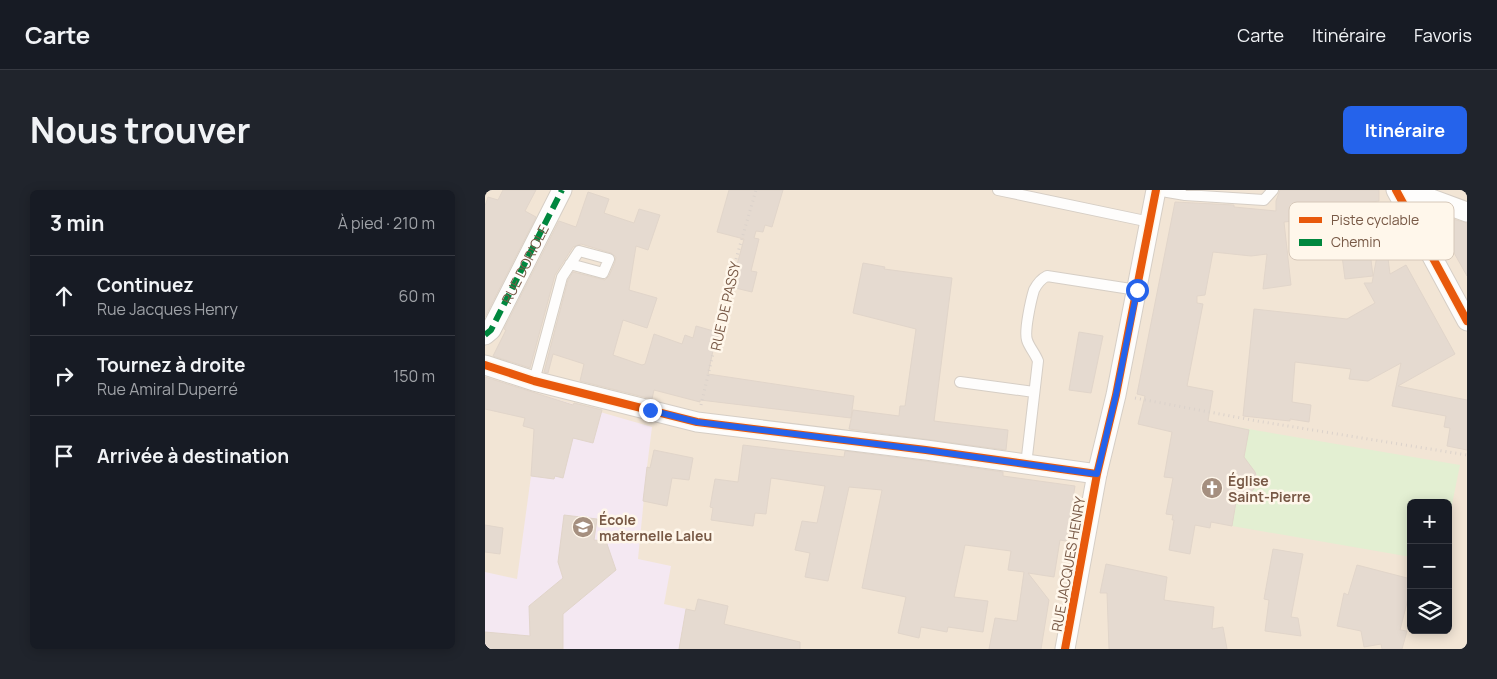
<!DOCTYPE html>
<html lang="fr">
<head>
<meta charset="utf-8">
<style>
	:root { --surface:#171b24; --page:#20242c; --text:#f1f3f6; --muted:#9ea1a6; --line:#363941; --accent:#2563eb }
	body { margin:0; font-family:Manrope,sans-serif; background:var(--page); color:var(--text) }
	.controls { position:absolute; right:15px; bottom:15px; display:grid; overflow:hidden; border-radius:8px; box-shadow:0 2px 12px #0003 }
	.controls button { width:45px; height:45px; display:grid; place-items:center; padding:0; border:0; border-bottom:1px solid var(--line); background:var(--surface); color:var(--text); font:25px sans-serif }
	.stop { position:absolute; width:15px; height:15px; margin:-11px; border:4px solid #2563eb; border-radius:50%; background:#fff }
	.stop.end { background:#2563eb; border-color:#fff; box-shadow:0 1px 5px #0008 }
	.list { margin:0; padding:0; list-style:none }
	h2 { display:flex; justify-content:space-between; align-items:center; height:65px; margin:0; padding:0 20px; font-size:21px }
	h2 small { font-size:16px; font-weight:400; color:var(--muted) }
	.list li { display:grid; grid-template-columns:32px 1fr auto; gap:15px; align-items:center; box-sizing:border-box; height:80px; padding:0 20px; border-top:1px solid var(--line) }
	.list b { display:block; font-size:19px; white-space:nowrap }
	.list p { margin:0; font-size:16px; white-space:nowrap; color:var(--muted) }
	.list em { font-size:16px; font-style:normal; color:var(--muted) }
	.icon { flex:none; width:28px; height:28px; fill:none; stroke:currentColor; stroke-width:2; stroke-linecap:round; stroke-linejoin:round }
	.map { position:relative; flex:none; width:982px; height:459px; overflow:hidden; border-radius:8px }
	header { display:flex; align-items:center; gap:30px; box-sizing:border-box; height:70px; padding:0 25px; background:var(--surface); border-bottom:1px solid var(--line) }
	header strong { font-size:24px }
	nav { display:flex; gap:28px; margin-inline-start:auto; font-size:18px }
	.intro { display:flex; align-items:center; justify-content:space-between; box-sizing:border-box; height:120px; padding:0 30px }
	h1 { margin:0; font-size:35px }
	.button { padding:12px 22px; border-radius:8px; background:var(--accent); color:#fff; font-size:18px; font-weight:700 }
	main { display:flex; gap:30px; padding:0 30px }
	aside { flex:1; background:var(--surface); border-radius:8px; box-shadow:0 2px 12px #0003 }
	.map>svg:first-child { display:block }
</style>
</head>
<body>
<header>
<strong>Carte</strong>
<nav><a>Carte</a><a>Itinéraire</a><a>Favoris</a></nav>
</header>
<div class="intro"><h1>Nous trouver</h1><a class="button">Itinéraire</a></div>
<main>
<aside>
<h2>3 min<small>À pied · 210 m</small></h2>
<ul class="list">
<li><svg class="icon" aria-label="ahead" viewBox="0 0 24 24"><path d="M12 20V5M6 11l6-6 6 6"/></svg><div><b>Continuez</b><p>Rue Jacques Henry</p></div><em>60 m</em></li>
<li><svg class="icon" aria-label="right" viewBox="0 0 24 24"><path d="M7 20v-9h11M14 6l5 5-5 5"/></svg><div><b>Tournez à droite</b><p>Rue Amiral Duperré</p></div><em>150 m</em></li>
<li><svg class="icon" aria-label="arrive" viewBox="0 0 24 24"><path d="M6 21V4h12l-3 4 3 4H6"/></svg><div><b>Arrivée à destination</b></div></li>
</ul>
</aside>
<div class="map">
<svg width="982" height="459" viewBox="0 0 982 459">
	<rect width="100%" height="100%" fill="#f8f2e8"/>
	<path fill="#f2e5d5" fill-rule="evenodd" d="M0,0H982V459H0ZM926,313H963V440H926Z"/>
	<path fill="#f4e8f2" d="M53,204L167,237L162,277L153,369L186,376L179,414L201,419L194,459H0V382L32,389L46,286Z"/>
	<path fill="#e3efd2" d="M746,236L975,275L963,334V313H926V367L747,336L752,305L758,308C774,299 778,278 758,273L763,245L746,241Z"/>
	<path fill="#e5dad0" stroke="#e1d5ca" d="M18,0H51L40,21L51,27L0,127V16L3,7L13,10Z
		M244,0H298L287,37L280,35L278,42L271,41L269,48L274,49L266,81L272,82L267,102L246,97L259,49L232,42Z
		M795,0H894V11L879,13L888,86L860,89L856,58H860L854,16L808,21L809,31L799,32L806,95L778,99L782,64L766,66L728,62L720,105L712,106V113L718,114L702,196L728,201L723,231L764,240L759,267L770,282L772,289L769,299L760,307L751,312L747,336L726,332L725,338L710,335L705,364L684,360L689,330H687L688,325L681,324L688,288L679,287L687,242L653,234L660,206L652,204L690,12L749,15V17L791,21V11Z
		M103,2L124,9L119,23L149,33L154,19L175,25L163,60L151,56L144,100L172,108L162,138L138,130L128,165L157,175L160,174L169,144L197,154L200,145L208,148L211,136L232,142L223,184L369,206L366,228L215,210V212L169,200L167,209L95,191L99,174L68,164L63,183L59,182L83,90L88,82L120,90L124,86L130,72L131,67L126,63L96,54L88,57L70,85L45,178L8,166L21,140L19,139L74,31L91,37Z
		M968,29L982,33V86L954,36Z
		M896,44H900L905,84L921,75L970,164L913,196L982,210V260L962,256L965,238L959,237L961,226L907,216L916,173L883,191L864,189L866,179L810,172L807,212L826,215L824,232L805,229V231L758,226L769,119L862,129L890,113L879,93H887Z
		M378,73L400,77L399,79L467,88L449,231L523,240L521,260L364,239L368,220L414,226L415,216H420L431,139L368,123Z
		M594,142L618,146L606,203L584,200Z
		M0,187L88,215L89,213L117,220L108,253L88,248L78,288L70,286L69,289L46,286L49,239L38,236L40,228L0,219Z
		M258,255L359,267L360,261L440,271L518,282V286L590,296L581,351L575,350L569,387L543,383L564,410L556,459H504L510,428L532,431L539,382L523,380L526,361L480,355L469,407L503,411L498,442L463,437L462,442L436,437L434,448L413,443L421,407L377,398L397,300L364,297L343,391L320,387L325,363L310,360L317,331L332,333L340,296L286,288L281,324L270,323L268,336L226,330L228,318L225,317L230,289L253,292Z
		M169,260L208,268L204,290L187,288L182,316L158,311L162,277L165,278Z
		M79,325L112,329L109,350L121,351L131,380L78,424V459H0V442L45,446L44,416L78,388L73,372Z
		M0,335L18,338L15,364L0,362Z
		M788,359L818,364L806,427L813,428L816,446L780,441L784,410L779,409Z
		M621,374L682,387L679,410L729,417L727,439L738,437L742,459H624L622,403H615Z
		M872,375L926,389V397L915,440L922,441L917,459H897L896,454L879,457L876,441L852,436L859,403L863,405Z
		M213,409L243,416L239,434L315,452V459H194L201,419L210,421Z"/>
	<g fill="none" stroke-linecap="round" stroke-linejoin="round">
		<g stroke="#d6cec5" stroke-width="12">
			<path id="service" d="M513,0L665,32
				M671,0L700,5L779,10L788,0
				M49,191L77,87L94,61L124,69L118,83L85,74
				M475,192L549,202
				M541,275L553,171C550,163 544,157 542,150C539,141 546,110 549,100C552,94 556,89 562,86L652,100"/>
		</g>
		<g stroke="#d6cec5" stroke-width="21">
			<g id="minor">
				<path d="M911,0L982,131"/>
				<path d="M922,0L982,22"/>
				<path id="s1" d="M0,145L6,140L77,0"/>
				<path d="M0,175L49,191L212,232L441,260L612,284"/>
				<path d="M580,459L612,284L631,205L671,0"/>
			</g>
		</g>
		<path stroke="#dbd2cb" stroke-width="3" stroke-dasharray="1 4" stroke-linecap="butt" d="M650,208L772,231L982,265
			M216,215L247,83L271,0"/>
		<use href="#service" stroke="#fefdfc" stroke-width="10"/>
		<use href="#minor" stroke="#fefdfc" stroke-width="19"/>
		<path stroke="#00873e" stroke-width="6" stroke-dasharray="12 6" stroke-linecap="butt" d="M0,145L6,140L77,0"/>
		<g stroke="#fff7eb" stroke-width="11">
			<path id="cycleway" d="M911,0L982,131
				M0,175L49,191L212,232L441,260L612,284
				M580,459L612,284L631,205L671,0"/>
		</g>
		<use href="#cycleway" stroke="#e8590c" stroke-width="8"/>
	</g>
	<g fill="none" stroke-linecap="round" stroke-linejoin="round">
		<path stroke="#2563eb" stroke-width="6" d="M165,220L212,232L440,260L612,284L631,205L652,100"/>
	</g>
	<defs>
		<g id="church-disc" transform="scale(1.125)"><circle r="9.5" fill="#a58f7f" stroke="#fff7eb"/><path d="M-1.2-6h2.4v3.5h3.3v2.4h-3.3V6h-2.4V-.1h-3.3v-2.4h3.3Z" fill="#fff"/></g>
		<g id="school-disc" transform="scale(1.125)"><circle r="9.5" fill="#a58f7f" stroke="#fff7eb"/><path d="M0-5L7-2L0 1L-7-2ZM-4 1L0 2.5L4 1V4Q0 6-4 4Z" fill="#fff"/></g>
	</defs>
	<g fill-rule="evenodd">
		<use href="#church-disc" x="727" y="298"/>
		<use href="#school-disc" x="98" y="337"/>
	</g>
	<g text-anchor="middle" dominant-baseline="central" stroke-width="5" stroke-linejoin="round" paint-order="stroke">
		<g font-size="14" fill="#785946" stroke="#fff7eb">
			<text stroke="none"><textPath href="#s1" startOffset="82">RUE DORIOLE</textPath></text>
			<text transform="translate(240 116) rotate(-77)">RUE DE PASSY</text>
			<text transform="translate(583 374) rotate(-80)">RUE JACQUES HENRY</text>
		</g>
		<g font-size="14" font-weight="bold" fill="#785946" stroke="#fff7eb" text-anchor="start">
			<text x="743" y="290">Église<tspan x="743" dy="16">Saint-Pierre</tspan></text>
			<text x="114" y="329">École<tspan x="114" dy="16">maternelle Laleu</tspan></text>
		</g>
	</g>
	<rect x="804" y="12" width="165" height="58" rx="8" fill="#fff7eb" stroke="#d6c8ba" stroke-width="1"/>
	<rect x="814" y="27" width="23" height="6" fill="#e8590c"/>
	<rect x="814" y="49" width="23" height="7" fill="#00873e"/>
	<g font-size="14" fill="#785946">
		<text x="846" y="35">Piste cyclable</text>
		<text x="846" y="57">Chemin</text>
	</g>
</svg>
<div class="controls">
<button>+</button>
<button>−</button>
<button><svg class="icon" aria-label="layers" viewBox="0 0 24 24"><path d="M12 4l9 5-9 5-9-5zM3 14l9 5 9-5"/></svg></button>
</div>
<div class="stop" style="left:652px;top:100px"></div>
<div class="stop end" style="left:165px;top:220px"></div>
</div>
</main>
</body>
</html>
